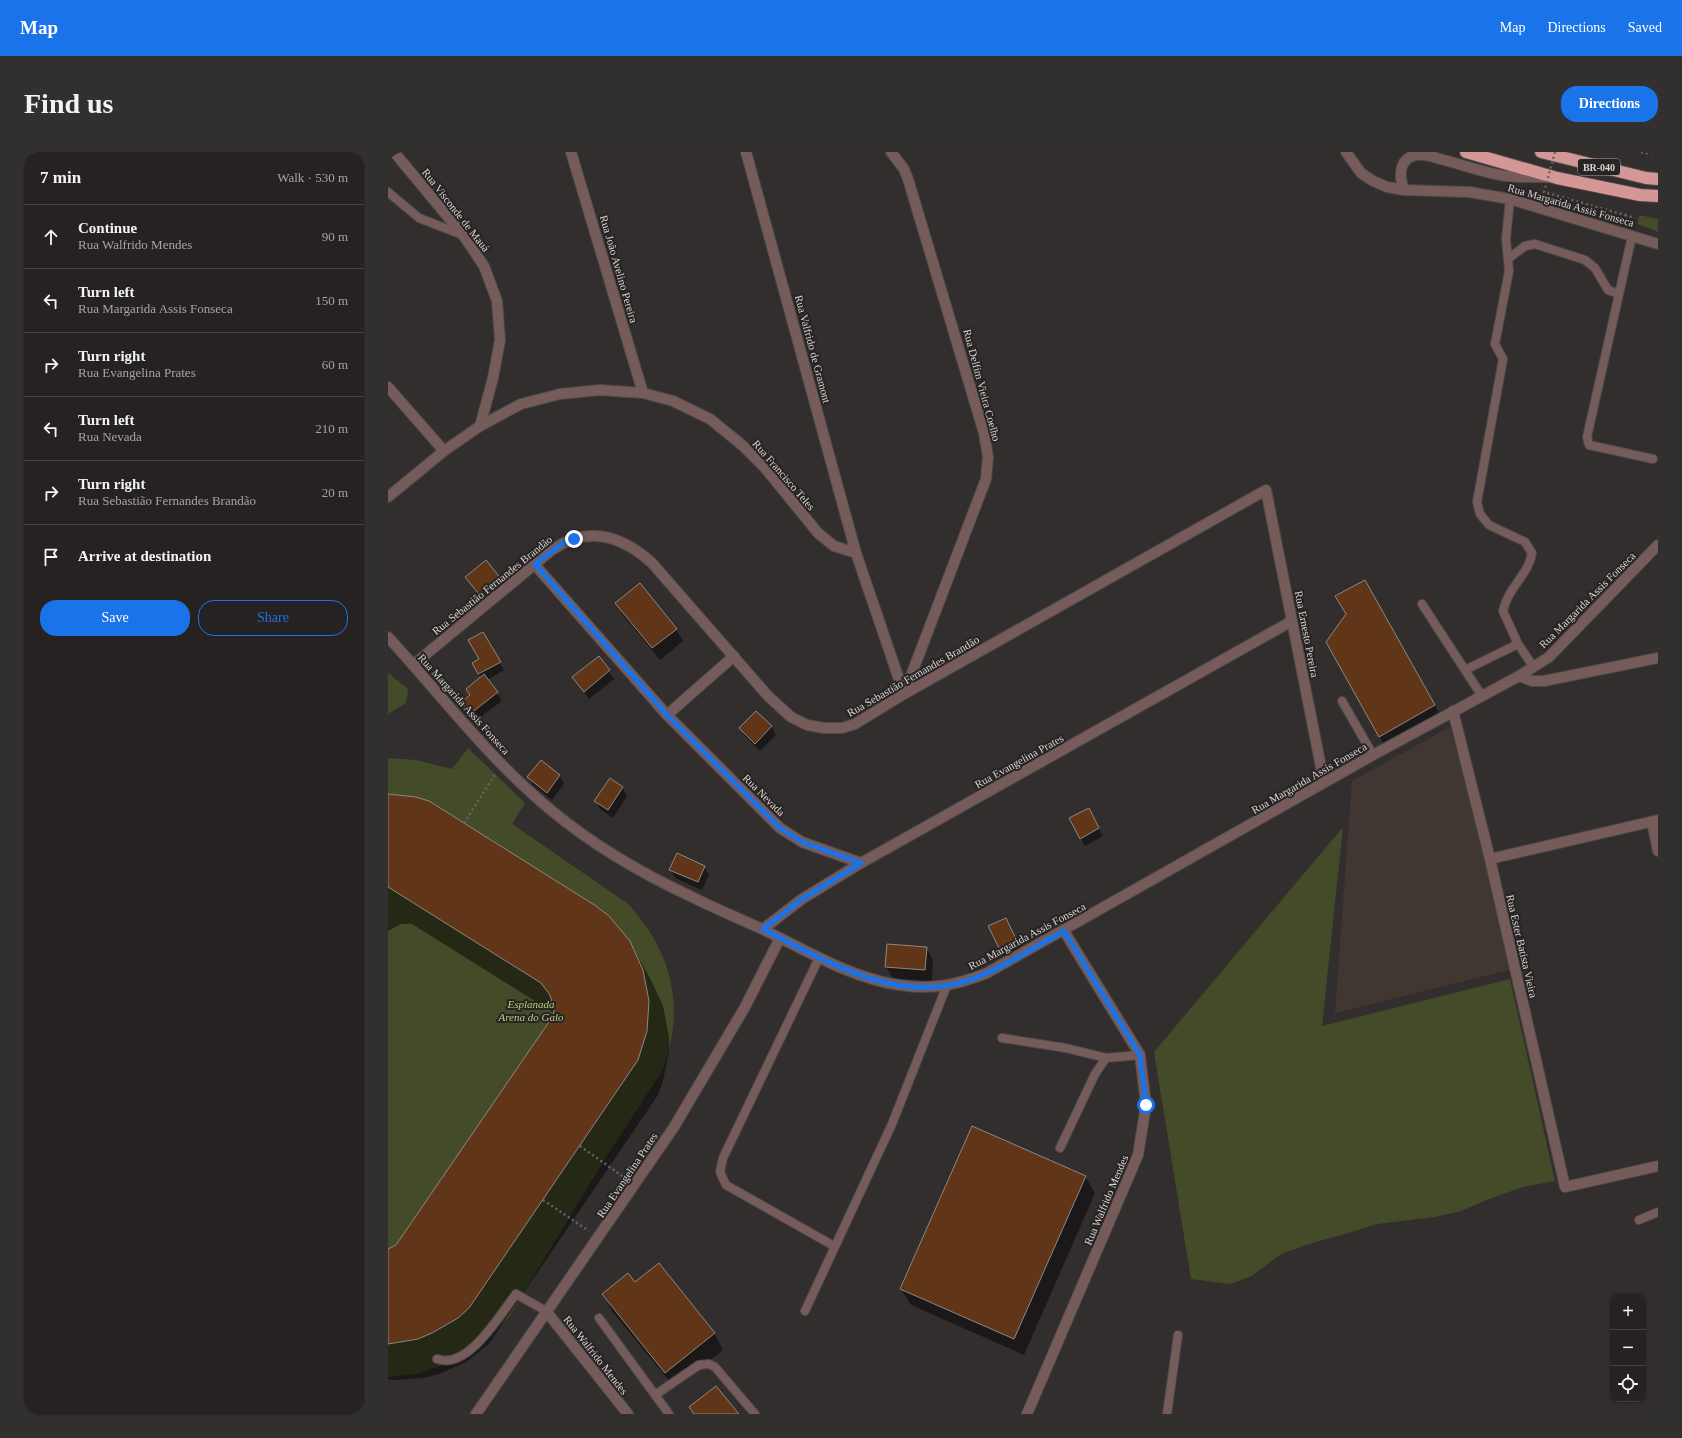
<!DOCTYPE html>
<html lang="en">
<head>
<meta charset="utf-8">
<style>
	:root { --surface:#262222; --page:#322f2f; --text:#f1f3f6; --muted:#a4a4a5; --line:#423f40; --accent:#1a73e8 }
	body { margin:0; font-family:Georgia,serif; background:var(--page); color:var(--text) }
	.controls { position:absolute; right:12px; bottom:12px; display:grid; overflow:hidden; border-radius:8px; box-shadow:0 1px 3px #0004 }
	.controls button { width:36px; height:36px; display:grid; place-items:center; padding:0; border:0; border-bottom:1px solid var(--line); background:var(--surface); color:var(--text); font:20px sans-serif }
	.stop { position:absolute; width:12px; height:12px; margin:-9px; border:3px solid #1a73e8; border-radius:50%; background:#fff }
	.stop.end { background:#1a73e8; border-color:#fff; box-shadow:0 1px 4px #0008 }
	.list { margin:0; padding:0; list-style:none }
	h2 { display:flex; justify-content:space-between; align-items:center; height:52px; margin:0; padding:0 16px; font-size:17px }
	h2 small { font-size:13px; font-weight:400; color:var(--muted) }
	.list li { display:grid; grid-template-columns:26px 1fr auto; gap:12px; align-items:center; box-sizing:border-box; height:64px; padding:0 16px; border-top:1px solid var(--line) }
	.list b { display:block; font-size:15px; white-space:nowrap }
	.list p { margin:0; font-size:13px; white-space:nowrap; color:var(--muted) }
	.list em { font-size:13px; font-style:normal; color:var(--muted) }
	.actions { display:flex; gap:8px; padding:12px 16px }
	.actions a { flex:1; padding:9px 0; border:1px solid var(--accent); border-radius:16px; text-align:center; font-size:14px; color:var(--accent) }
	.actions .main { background:var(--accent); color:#fff }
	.icon { flex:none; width:22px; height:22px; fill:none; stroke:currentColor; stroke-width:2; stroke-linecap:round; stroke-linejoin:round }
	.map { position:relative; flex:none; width:1270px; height:1262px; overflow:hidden; border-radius:16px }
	header { display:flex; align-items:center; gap:24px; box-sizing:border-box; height:56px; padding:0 20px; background:var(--accent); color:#fff }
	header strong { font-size:19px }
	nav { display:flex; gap:22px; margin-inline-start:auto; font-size:14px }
	.intro { display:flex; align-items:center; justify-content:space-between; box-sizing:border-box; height:96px; padding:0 24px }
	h1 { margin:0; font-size:28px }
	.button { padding:10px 18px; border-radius:16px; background:var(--accent); color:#fff; font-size:14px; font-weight:700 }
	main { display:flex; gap:24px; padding:0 24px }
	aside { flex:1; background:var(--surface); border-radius:16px; box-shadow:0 1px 3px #0004 }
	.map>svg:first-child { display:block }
</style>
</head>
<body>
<header>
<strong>Map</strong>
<nav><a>Map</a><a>Directions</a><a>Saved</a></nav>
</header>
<div class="intro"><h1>Find us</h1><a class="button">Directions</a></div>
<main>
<aside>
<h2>7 min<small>Walk · 530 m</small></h2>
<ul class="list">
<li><svg class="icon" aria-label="ahead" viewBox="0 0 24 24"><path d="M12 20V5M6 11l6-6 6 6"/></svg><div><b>Continue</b><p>Rua Walfrido Mendes</p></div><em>90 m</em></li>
<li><svg class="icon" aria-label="left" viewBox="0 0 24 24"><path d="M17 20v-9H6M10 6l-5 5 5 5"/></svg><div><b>Turn left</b><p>Rua Margarida Assis Fonseca</p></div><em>150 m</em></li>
<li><svg class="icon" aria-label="right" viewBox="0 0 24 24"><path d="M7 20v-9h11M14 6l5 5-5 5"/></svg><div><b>Turn right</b><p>Rua Evangelina Prates</p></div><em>60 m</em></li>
<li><svg class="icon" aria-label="left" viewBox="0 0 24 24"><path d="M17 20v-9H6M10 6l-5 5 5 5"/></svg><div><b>Turn left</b><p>Rua Nevada</p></div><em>210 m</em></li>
<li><svg class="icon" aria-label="right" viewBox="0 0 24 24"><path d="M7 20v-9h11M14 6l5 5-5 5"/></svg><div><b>Turn right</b><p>Rua Sebastião Fernandes Brandão</p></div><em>20 m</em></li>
<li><svg class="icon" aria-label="arrive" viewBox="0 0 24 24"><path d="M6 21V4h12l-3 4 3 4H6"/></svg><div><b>Arrive at destination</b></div></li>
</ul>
<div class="actions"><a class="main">Save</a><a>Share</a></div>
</aside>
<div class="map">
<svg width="1270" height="1262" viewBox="0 0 1270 1262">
	<rect width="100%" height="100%" fill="#322e2d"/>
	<path fill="#403732" d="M1062,575L1097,699L1122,818L947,861L964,629Z"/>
	<path fill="#444b28" d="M1251,63L1270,67V80L1250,72Z
		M0,521L20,537L18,551L0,562Z
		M80,596L137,651L124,672L239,751C285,800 298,856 274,919L215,1010L121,1165L109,1178L96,1190L66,1209L32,1221L0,1225V606L28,608L64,617Z
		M955,675L934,874L1122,827L1167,1029L1135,1035L1101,1047L1073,1059L1047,1065L989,1072L957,1082L924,1091L893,1102L864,1124L842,1132L803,1127L766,900Z"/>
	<path fill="#0007" d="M97,409L118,437L99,453L78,425Z
		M986,445L1056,570L1001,600L991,584Z
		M228,451L288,477L295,489L272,508L235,463Z
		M95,481L116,518L99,528L114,549L87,569L74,550L83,544L93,526L85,512L92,508Z
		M210,505L226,527L201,547L185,525Z
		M368,560L384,575L388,583L372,599L357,584L352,576Z
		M154,610L172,624L176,632L164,648L145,633L141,625Z
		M222,627L235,636L239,644L225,666L212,657L207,649Z
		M0,643L241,789L262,826L275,854L281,885V900L275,929L270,943L101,1192L78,1210L51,1222L36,1226L7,1228L0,1227V1097L9,1094L166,864V861L24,772H13L0,779Z
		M711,677L715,684L697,694L693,687Z
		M316,715L321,723L314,738L287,726L282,718Z
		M622,775L633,797L617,805L612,797Z
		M538,796L545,808L544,829L505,827L498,815Z
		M697,1024L707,1041L636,1203L523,1153L513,1137Z
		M247,1132L326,1181L335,1198L287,1236L224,1159L215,1142Z"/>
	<path fill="#613618" stroke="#8c8886" d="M98,408L114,428L94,446L77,425Z
		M977,428L1047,553L991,585L938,490L958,462L947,444Z
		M252,431L289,477L264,496L227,451Z
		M95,480L113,510L90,522L84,511L91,507L80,488Z
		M211,504L222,518L196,540L184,525Z
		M96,522L110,540L82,562L73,550L82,543L78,537Z
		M368,559L384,574L367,592L351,576Z
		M153,608L172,623L159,641L139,625Z
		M222,626L235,635L220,658L206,649Z
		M0,642L28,645L41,649L208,754L221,764L242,789L255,818L261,849L259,879L250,908L81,1156L70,1166L44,1181L30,1187L0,1192V1097L8,1093L165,864L166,858L162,843L153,831L0,735Z
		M701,656L711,676L692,687L681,666Z
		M289,701L317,714L310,730L281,718Z
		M618,766L629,789L612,798L600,774Z
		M499,792L539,795L537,818L497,815Z
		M584,974L698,1024L626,1187L512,1137Z
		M271,1111L327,1181L277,1221L214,1142L240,1121L247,1130Z
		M328,1234L351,1262H306L301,1255Z"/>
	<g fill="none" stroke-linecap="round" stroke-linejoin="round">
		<g stroke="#4d4948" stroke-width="10">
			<path id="service" d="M0,40L31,66L75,83
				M1122,47L1118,87L1121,119L1107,192L1115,207L1089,350L1092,362L1101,373L1137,390L1144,401C1141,422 1119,437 1115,459L1130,492L1145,514
				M1244,84L1199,285L1201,293L1265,307
				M1120,107L1137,94L1147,92L1197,108L1207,116L1220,138L1231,142
				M1034,452L1077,518L1130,492
				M1077,518L1094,544
				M954,549L985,603
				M431,806L335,1006L332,1020L338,1033L446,1094
				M614,886L678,896L718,906
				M672,996L707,922L718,906L752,903
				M1251,1068L1270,1060
				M417,1159L504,972L559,833
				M211,1166L281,1262
				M49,1207C80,1218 111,1164 128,1142L158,1159
				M267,1243L311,1213L321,1212L327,1215L367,1262
				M779,1262L790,1183"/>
		</g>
		<g stroke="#4d4948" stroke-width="12">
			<path id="minor" d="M6,0L75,83L96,114L109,149L112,188L105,226L92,274
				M183,0L255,241
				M358,0L468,401
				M503,0L516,17L520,27L596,281L600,305L598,327L516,542
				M0,235L56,299
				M0,345L56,299L92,274L133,252L172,242L212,238L255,241L285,249L322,267L354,293L377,316L430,381L446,394L468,401L516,542
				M147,413L279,563L392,676L414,690L473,711
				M25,513L164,398C200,373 234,384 264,411L380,544L403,565L419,573L436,576H454L467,572L516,542L878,338L936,630
				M1131,524L1144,529H1156L1270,506
				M1065,559L1102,707L1177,1035L1270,1014
				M279,563L346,504
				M1264,670L1270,699
				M1102,707L1270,668
				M375,777L414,747L473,711L904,469
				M158,1159L240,1262
				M639,1262L750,1003L758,953L752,903L676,779"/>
		</g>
		<g stroke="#4d4948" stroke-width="12">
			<path id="tertiary" d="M958,0L973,21L985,29L999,35L1016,38L1081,40L1122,47L1270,92
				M1016,38C1012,27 1010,12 1022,5C1031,0 1043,4 1052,7C1072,12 1091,19 1112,23C1127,26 1142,25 1158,25
				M0,485C54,544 102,608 164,659C205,693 253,721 302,744C326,756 350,766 374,777C418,798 462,826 511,833C544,838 569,833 599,821L985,603L1131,524L1161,505L1270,393
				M88,1262L286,975L357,855L392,786"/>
		</g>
		<g stroke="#4d4948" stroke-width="14">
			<path id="motorway" d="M1078,0L1169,26L1252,43L1270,44
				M1153,0L1258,26L1270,27"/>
		</g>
		<path stroke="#676362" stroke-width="2.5" stroke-dasharray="2 3" stroke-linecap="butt" d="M1253,0L1270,4V2
			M1237,63L1244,65L1242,70H1241
			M76,671L108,621
			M192,994L237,1026
			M155,1048L201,1079"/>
		<use href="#service" stroke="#755c5b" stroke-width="8"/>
		<use href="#minor" stroke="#755c5b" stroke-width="10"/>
		<use href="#tertiary" stroke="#755c5b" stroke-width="10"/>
		<use href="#motorway" stroke="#d59795" stroke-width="12"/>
		<path stroke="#676362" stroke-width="2.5" stroke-dasharray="2 3" stroke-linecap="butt" d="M1167,0L1156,40L1237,63"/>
	</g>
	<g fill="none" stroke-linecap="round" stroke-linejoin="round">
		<path stroke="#1a73e8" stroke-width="5" d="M186,387L175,391L147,412L279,563L392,676L414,690L473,711L414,747L375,777C435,808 509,852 578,829C613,818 644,796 676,779L752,903L758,953"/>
	</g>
	<g text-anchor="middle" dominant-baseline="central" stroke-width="4" stroke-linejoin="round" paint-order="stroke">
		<rect fill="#282423" stroke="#a3a1a0" stroke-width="1" x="1190" y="7" width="42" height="16" rx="3"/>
		<g font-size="10" font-weight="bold" fill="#d8d6d5">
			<text x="1211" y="15">BR-040</text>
		</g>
		<g font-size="11" fill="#d8d6d5" stroke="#282423">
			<text transform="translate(1183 53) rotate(16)">Rua Margarida Assis Fonseca</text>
			<text transform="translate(68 58) rotate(52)">Rua Visconde de Mauá</text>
			<text transform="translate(231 117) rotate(74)">Rua João Avelino Pereira</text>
			<text transform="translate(425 197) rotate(75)">Rua Valfrido de Gramont</text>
			<text transform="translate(594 233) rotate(75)">Rua Delfim Vieira Coelho</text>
			<text transform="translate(396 323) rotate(49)">Rua Francisco Teles</text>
			<text transform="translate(104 433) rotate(-39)">Rua Sebastião Fernandes Brandão</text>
			<text transform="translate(1199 448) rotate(-45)">Rua Margarida Assis Fonseca</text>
			<text transform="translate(919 482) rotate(79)">Rua Ernesto Pereira</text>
			<text transform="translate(525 524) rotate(-30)">Rua Sebastião Fernandes Brandão</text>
			<text transform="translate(76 552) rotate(48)">Rua Margarida Assis Fonseca</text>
			<text transform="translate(631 609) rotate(-29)">Rua Evangelina Prates</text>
			<text transform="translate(921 626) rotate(-30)">Rua Margarida Assis Fonseca</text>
			<text transform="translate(376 643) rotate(45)">Rua Nevada</text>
			<text transform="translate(639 784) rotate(-28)">Rua Margarida Assis Fonseca</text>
			<text transform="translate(1134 794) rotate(77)">Rua Ester Batista Vieira</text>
			<text transform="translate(239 1023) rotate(-56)">Rua Evangelina Prates</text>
			<text transform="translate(718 1048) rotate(-67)">Rua Walfrido Mendes</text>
			<text transform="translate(208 1203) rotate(52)">Rua Walfrido Mendes</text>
		</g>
		<g font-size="11" font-style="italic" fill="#bacc7c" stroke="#282423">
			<text x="143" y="852">Esplanada<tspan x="143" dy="13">Arena do Galo</tspan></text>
		</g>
	</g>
</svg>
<div class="controls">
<button>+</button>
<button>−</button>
<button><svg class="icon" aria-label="locate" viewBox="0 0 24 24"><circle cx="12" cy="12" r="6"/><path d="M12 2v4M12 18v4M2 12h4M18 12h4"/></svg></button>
</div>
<div class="stop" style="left:758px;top:953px"></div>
<div class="stop end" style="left:186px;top:387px"></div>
</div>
</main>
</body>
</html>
